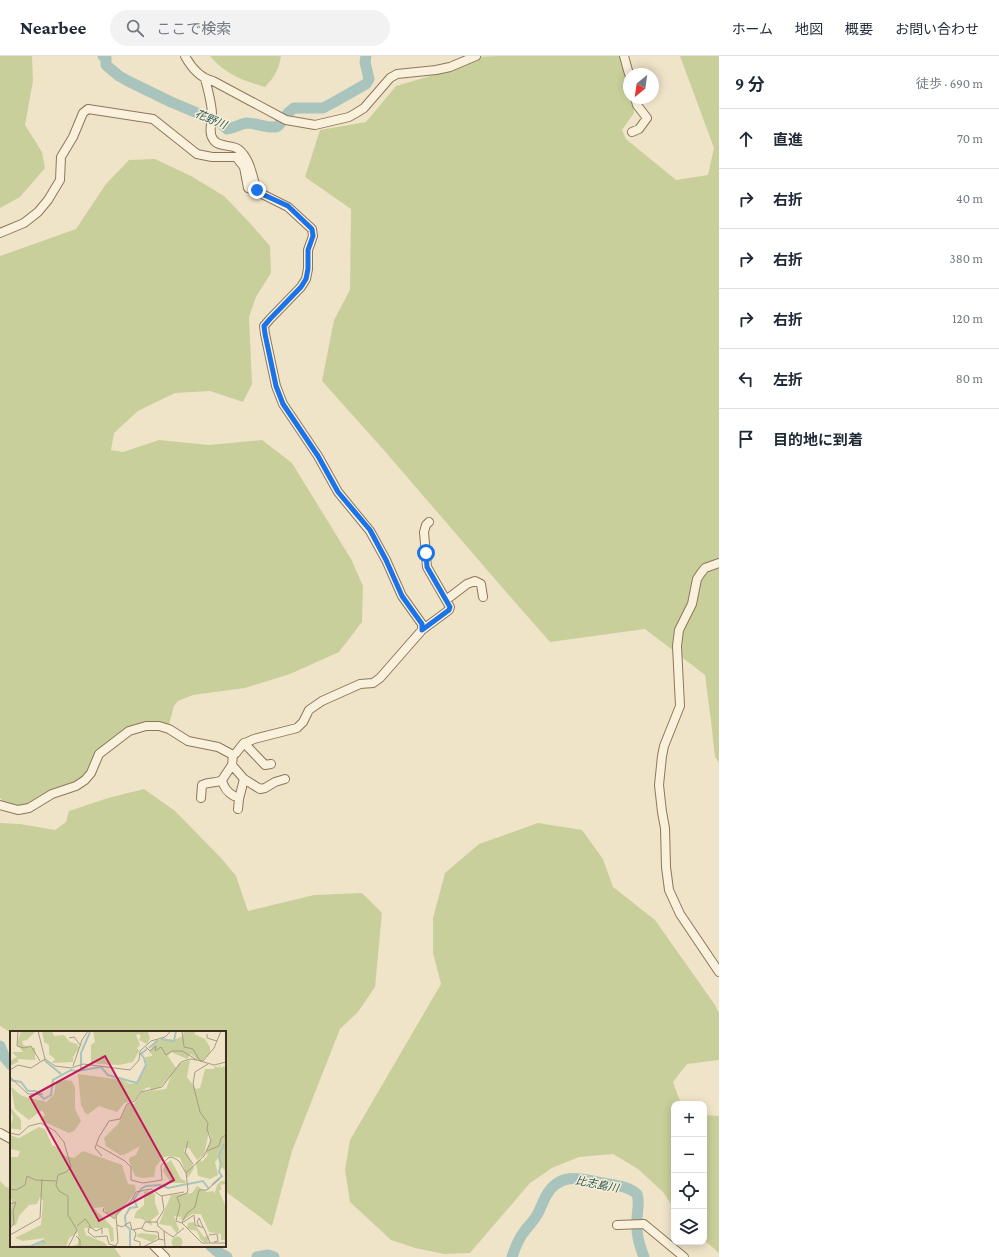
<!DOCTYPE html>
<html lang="ja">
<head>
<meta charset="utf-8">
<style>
	:root { --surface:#fff; --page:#f2f2f3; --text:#1f2937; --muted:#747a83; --line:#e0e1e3 }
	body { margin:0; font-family:"Crimson Pro","Noto Sans JP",serif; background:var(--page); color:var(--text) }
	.controls { position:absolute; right:12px; bottom:12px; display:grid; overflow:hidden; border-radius:8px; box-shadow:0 2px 10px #0003 }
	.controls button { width:36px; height:36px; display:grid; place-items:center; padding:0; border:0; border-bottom:1px solid var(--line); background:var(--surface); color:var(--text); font:20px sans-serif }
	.compass { position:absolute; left:623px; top:12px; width:36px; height:36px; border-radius:50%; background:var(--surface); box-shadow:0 2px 10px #0003; rotate:209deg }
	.stop { position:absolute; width:12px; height:12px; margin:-9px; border:3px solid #1a73e8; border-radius:50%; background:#fff }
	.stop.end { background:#1a73e8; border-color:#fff; box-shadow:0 1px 4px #0008 }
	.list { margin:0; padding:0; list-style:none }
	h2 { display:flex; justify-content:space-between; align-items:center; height:52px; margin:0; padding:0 16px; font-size:17px }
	h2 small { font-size:13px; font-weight:400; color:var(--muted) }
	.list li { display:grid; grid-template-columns:26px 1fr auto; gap:12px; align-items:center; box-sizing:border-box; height:60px; padding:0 16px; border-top:1px solid var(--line) }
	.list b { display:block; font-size:15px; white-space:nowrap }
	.list em { font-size:13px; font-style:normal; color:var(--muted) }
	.icon { flex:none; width:22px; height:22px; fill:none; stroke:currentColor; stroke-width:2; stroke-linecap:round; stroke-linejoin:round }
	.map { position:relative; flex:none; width:719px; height:1201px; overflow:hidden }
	header { display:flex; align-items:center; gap:24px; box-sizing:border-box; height:56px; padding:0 20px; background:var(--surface); border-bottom:1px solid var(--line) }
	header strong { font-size:19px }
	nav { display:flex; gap:22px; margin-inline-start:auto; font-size:14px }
	.search { width:280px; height:36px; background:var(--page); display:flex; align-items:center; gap:10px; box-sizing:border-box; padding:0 14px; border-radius:22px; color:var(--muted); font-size:15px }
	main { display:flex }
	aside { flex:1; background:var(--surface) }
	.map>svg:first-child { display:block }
</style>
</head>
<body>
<header>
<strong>Nearbee</strong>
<div class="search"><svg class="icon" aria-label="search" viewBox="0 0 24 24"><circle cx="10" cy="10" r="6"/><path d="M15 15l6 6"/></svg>ここで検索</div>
<nav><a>ホーム</a><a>地図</a><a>概要</a><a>お問い合わせ</a></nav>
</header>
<main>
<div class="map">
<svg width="719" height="1201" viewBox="0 0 719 1201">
	<rect width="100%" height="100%" fill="#f0e4c8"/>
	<path fill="#c9cf9b" d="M0,0H32L33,25L25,69L42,96L45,112L20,141L0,152Z
		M210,0H281C279,13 274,22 265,31C242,24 226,19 210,0Z
		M500,0H619L629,24V42H633L634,57L622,74L626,83L676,124L708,119L714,92L680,0H719V707L715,701L711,665L705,619L645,573L550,586L520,552L382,392L322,325L334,264L350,234L351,153L305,121L320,74L366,66L396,30L451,14L477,1Z
		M155,103L191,120L224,140L248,165L270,190L271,217L256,241L249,261L252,328L243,346L210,335L175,337L138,355L114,377L111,394L123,396L159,384L209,389L262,384L292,407L351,503L363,530L362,566L339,596L290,618L245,632L193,639L178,645L174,650L169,668L153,667L127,672L80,725L28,749C16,751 8,750 0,742V200L76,173L106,128L129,104Z
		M144,733L175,755L222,803L236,820L248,855L314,839L362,837L382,857L375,931L358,956L340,973L292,1095L272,1170L225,1135V976L11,977L0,970V767L20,768L55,774L66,766L69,755L108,742Z
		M538,767L582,774L603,803L613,831L655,864L715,949L719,957V1004L687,1008L673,1026L681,1048H674V1152L663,1136L638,1113L613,1098L579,1101L552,1112L530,1127L470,1197L444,1198L415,1192L391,1184L350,1146L345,1114L350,1084L441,928L433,897V862L445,817L479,788Z
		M704,1059L719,1060V1197L704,1184Z
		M0,1125L6,1131L11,1132V1190H113L121,1201H0Z"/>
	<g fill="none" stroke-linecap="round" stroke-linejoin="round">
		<path stroke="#a9c4bc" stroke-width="11" d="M103,0L106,2V9L119,20L128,25L171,46L221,67L227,73C235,72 240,68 246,67C256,67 266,72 276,71L278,70L289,56L294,52H323L336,45L366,28L369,23L365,6L366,0
			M0,990L5,1002L11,1009
			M211,1190L218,1196L227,1201
			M257,1201L268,1199L274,1201
			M512,1201C515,1192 518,1183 524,1176C527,1171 532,1167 535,1162C540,1155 542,1147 546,1140C559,1116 580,1122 603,1127C614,1129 628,1130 637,1138C640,1147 637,1154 637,1164C636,1178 639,1188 644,1201"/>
		<g stroke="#8d765c" stroke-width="10">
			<path id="minor" d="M185,0C191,11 200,22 213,25L286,64L315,69L349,61L356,57L364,52L390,22L397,18L436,14L450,11L476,0
				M624,0L629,18
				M205,23C208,34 212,48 212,59C212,67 208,76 213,83C218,92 231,88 238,93C251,103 252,121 257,134
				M632,76L639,73L647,62L637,49L635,42
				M0,177L24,167L38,156L48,144L60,124L61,101L73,81L83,57L88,53L153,63L197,98L212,101H236L244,111L248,132L257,134L262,138L288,151L312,173L313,180L308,194V213L306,223L301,231L270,263L264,270L265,278L276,330L283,348L318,400L338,436L370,475L386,504L402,540L422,568V574
				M719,507L705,512L701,517L697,523L692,548L679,574L677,590L680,650L664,690L662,700L659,729L662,756L665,772L666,811L669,834L680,858L719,916
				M446,544L467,528L475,525L481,528L483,541
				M244,687L265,709L271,708
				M233,699L232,709L244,723L239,743L238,753
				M232,709L222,724C224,732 227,736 234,740
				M244,723L260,733L265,732L275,726L285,723
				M201,742L202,729C210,725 215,728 222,724
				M0,749L18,754L29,752L52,738L76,730L85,724L91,717L99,698L129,675L146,670H159L169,673L188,685L218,691L233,699L236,697L243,688L254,683L297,672L303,666L309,654L322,645L360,628L373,627L380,622L422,574L449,554L450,551L427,511L424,476L426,469L429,466
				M0,1077L11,1083
				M617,1169L644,1168L684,1201
				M154,1190L165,1201"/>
		</g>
		<use href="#minor" stroke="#faf1dc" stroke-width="8"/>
	</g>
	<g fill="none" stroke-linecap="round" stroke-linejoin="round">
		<path stroke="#1a73e8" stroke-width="5" d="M257,134L262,138L288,150L312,173L313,180L308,194V213L306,223L301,231L270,263L264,270L265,278L276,330L283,348L318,400L338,436L370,474L386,504L402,540L422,568V574L449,554L450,551L427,511L426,497"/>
	</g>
	<g text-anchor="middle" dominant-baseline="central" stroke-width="3" stroke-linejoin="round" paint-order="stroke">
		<g font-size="11" font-style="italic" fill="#2f5d5a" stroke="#f7eed8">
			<text transform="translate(211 63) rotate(23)">花野川</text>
			<text transform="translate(597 1128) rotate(11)">比志島川</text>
		</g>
	</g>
	<g transform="translate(10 975)">
		<rect width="216" height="216" fill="#f0e4c8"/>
		<path d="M11,0H26L17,9L12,10L13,14L25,17V29L8,28V31L0,35V30L7,26L2,21H13L7,13ZM32,0H42L44,5L54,4L60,11L67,13L69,17L63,26V31L42,32L45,28L39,23V14L34,11ZM83,0H140L138,2L140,7L137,13L129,9L131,5L129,3L126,4L130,14L127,17L129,20L123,31L109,34L89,33L81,31V14L85,11ZM174,0H186L184,3L195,8L200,16V21L191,31L181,23L177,28L161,21L158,25L166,37L169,33L180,29L177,46L186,58L190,57L195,38H204L205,35L209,37V33L211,37L214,35L216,38V140L210,135L208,127L205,131L208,144L200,148L188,145L186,131L190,128L192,131L198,124L196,121L201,107L199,101L194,124L187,129L179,117H175L174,121L177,122L184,137L178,147L170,127L162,125L154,126L146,135L144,146L132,147L125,145L119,130V127L126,124L130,115L114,124H110L96,115L94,107L108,93L118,73H124L132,61L156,58L161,45L149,57L141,60L140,56L136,57L130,62L125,69L114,72L107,81L89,75L78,83L75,82L71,74L68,43L113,49L120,53L127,52L137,33L135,26L142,25V23L139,22L145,11L151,8L164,9L173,5ZM55,49L62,50L65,57V78L71,90L64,100L59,102L30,89L35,84L32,79L19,89L5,78L1,56L12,65L37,71L44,63L46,52ZM0,76L11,89V99L0,97L3,87ZM29,96L35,98L42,114L49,117L55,125L64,127L73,120L112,134L118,153L125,154L126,160L105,188L96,182L94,176L84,177L103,197L104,210L101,211L98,197H74L76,204L95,212L98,216H60L68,213V201L59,207L56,216H24L35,207L13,210L5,207L31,194L33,170L30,166L27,173L19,174L9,185L6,194L0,195L2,168H0V126H8L10,120L0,118V104L9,107ZM161,129L171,148L176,150L175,152H161L153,140L155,133ZM211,150H216V153L210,154L212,158L209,160L216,176V209H211V203L199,201L191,183H182L174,189L169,188L172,186L164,185L169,199L167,203L161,195L149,193L161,164L182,162L187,155L197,161L204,160V164L207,154ZM139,160L145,163V172L149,183L141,189L142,195L132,188L124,187L126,181L134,174V161ZM183,191L194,206L199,205V209L196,212L191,209L187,200L177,198L178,192ZM130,202L147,204L148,206L142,211L126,205ZM161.5 211a5.5 5.5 0 1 1 11 0a5.5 5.5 0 1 1-11 0Z" fill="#c9cf9b"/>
		<path fill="none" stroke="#a9c4bc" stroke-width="2" d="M151,8L164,10L166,0M139,17L148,9M134,27L131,23L137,18M34,29L51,43M71,38V22L80,1M0,49L11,51L18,60H26L34,68L41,64L43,49L61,39L67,40L91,36L98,44L127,52L136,34L134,27M178,153L193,150L199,158M202,154L212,145L209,141L211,133L209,125L214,113M3,216L21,215L33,210L35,213M120,216V198L116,195L115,185L120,177L127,176L124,168L131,158L136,155L150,154L158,157L177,153"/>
		<path fill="none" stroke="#a89b85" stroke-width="1" d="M8,0L7,15L14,17L21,15L30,30M28,0L35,28M172,0L174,16L183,18L190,30L204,34L216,31M197,3V7L207,10M59,7L64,6L71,15M136,16L140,20L146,15L145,20L151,16L156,24L162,20H172L187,29M63,35L72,9L78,0M0,39L8,34L21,37L35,28L45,35L61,37L73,33L120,39L129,29L130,20L141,10L155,6L161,0M0,46L18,63H33M0,102L9,104L19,95L31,92L45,100L54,111L61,136L56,141L48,144L46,154L49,160L58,165V184L67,199L58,216M178,110L175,122L183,133M87,114L115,130L121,136V149L133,152L152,149L151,135L158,127L162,126L169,130L176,142L178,159L177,162L167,166L170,174L166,190L172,192L184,184L185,194L194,197L200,212M197,120L209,115L211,107L216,104M92,125L85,117L89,106L99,90L110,88L117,73L125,70L131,61L152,56L171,31L180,28L193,30L204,17L211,0M176,142L194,125L201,110L197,98L198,92L190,81L183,53L185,41L198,33M0,158L6,159L15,154L17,145L26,149L46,150M152,165L154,179L147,190L148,195L154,200M0,173L6,171L3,180L4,193L0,197M94,177L93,180L105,188M172,191L177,182L185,176L189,159H197L209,148M172,192L192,212H216M107,194L112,196L120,191L122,199L131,197L136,200L148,201L149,208L154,209M67,195L75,188L80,194L78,201L84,206L97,205L99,213L106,215M80,196L86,200L92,197V203M190,196L187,191L189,187L193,196M132,197L135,191H147M124,199L126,203L124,209L130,211V216M0,204L30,187L32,148M199,204L207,203L208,210L204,211M66,205L70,209V216M105,216L108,211L106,184L121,170L126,161L141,158L151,165L174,161M133,216L149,208M155,216L154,200L163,206L174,197"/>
		<path fill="#c2185b" fill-opacity="0.15" stroke="#c2185b" stroke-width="2" d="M95,25L164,149L89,190L20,66Z"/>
		<rect width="216" height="216" fill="none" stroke="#3d2e20" stroke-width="2"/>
	</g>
</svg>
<div class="controls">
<button>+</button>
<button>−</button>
<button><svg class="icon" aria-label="locate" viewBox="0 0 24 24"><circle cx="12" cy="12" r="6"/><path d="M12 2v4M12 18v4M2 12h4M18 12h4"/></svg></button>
<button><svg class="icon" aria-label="layers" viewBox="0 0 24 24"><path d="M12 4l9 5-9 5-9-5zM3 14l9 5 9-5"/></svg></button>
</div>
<svg class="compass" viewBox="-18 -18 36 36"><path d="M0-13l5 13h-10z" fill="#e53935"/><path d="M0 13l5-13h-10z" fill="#747a83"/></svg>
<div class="stop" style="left:426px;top:497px"></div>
<div class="stop end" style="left:257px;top:134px"></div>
</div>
<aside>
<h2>9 分<small>徒歩 · 690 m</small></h2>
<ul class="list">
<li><svg class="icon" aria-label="ahead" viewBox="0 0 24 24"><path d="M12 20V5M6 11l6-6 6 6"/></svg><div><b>直進</b></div><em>70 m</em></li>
<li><svg class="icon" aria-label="right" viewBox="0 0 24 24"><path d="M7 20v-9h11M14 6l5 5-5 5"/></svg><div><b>右折</b></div><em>40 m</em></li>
<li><svg class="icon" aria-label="right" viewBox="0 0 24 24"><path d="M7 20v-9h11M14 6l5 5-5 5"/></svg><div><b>右折</b></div><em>380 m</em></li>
<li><svg class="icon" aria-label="right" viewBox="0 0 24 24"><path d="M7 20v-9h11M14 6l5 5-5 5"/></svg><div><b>右折</b></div><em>120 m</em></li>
<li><svg class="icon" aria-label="left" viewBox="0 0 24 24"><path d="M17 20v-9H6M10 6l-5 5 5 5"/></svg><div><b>左折</b></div><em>80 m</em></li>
<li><svg class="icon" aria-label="arrive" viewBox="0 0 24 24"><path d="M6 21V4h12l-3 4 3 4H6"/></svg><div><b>目的地に到着</b></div></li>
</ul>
</aside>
</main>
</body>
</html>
